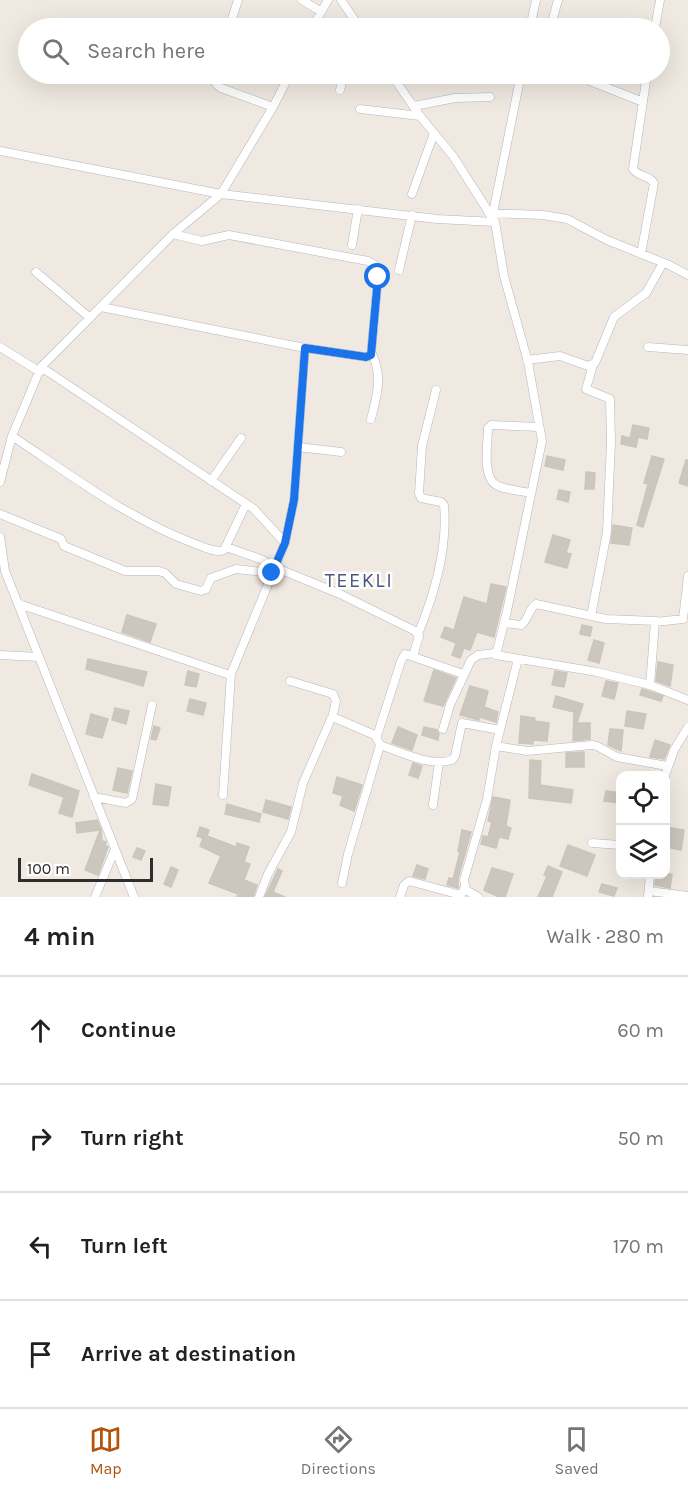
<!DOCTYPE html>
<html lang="en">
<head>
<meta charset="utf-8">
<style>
	:root { --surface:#fff; --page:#f6f6f6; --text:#202124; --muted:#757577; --line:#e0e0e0; --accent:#b45309 }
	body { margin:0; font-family:Karla,sans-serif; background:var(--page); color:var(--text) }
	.controls { position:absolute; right:18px; bottom:18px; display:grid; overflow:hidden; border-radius:12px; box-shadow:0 6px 24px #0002 }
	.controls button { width:54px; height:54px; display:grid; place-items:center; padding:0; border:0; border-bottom:2px solid var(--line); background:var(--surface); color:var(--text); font:30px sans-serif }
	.scale { position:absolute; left:18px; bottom:15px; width:135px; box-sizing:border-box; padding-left:6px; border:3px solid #2e2e2e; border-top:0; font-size:16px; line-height:21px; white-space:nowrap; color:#2e2e2e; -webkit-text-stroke:4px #fff; paint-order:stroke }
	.stop { position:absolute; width:18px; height:18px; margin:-14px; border:4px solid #1a73e8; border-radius:50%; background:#fff }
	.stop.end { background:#1a73e8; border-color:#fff; box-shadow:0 2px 6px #0008 }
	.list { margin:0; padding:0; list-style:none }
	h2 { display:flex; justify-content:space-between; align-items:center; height:78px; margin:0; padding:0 24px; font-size:26px }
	h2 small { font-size:20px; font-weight:400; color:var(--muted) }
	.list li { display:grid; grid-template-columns:39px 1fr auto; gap:18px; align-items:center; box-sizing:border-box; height:108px; padding:0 24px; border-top:2px solid var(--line) }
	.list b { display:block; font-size:22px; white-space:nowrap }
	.list em { font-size:20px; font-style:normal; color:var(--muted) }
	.icon { flex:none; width:33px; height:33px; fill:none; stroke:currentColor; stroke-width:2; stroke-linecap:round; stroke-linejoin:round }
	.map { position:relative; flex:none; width:688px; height:897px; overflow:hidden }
	.search { position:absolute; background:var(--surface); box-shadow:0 6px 24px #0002; left:18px; right:18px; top:18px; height:66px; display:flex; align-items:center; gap:15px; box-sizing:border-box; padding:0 21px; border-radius:33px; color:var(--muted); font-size:22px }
	.sheet { height:510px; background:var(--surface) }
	nav { display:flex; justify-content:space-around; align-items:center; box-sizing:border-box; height:84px; border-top:2px solid var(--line); background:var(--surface); font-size:16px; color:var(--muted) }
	nav a { display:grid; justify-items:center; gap:3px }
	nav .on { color:var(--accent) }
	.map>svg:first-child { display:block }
</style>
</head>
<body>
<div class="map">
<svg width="688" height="897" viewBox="0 0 688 897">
	<rect width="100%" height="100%" fill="#efe9e1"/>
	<path fill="#cbc7bf" stroke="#cbc5ba" stroke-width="1.5" d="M633,425L649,428L647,439L638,437L636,447L621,444L622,436L630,438Z
		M547,456L565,460L563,470L545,466Z
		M652,456L664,459L643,527L637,525L648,484L644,483Z
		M686,460H688V486L679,483Z
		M586,472L595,473L594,489H585Z
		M559,490L570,492L568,502L557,499Z
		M613,525L632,528L629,545L611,543Z
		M553,535L570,540L566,553L571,554L567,568L545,562Z
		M491,584L506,587L494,637L477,632L470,650L464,648L460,658L452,655L456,643L441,637L445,627L454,630L464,597L487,604Z
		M127,615L156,624L150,642L122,632Z
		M582,625L592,627L590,636L580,634Z
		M594,640L604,643L599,663L588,660Z
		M88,659L147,672L143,686L86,669Z
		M658,662L673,665L670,686L656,681Z
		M434,670L456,678L443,706L424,701Z
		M188,671L199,674L196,687L185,685Z
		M555,671L567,673L564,687L552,685Z
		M606,681L618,683L614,699L602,696Z
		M470,686L488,691L484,707L498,712L496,722L480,717L479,720L460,715Z
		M642,689L663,696L661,701L640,695Z
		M556,696L583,704L577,723H590V739L573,741L574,712L553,707Z
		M190,699L206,703L203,715L187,711Z
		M115,708L129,711L126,724L112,720Z
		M627,711L646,714L643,729L625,726Z
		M91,714L108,719L102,738L86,734Z
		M521,716L535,718L534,721L549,723L547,741L533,740V744L519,743Z
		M154,726L160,728L156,740L151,739Z
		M398,727L417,735L412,750L392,743Z
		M424,727L437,730L439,734L438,740L422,735Z
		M610,729L623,730L621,751L608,745Z
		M655,740L670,745L664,759L650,757Z
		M584,752V767H566V753Z
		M530,760L541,761L540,785L573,790L571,803L529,798Z
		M413,763L422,766L418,778L409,775Z
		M118,768L132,771L127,793L113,790Z
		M32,774L79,791L72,817L59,813L64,797L29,785Z
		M337,777L362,785L354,811L340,805L343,796L333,793Z
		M156,784L171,787L168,806L153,804Z
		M606,791L621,793V803L604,801Z
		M493,797L510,800L506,826L511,828L508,839L499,837L496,848L481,844L483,836L488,837L492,822L488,821Z
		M266,800L291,807L288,819L263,812Z
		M227,804L261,814L259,822L225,814Z
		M97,820L101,829L102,841L106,842L105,846L108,847L98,875L85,870L100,830L77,833L76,823Z
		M200,827L209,830L207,836L236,847L237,843L249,847L244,862L250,864L244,880L257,885L253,897H237L238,894L209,883L221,856L200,846L203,838L197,836Z
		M666,827L684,830L681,850L666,847Z
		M462,830L471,832L458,878V888L447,885L449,878L453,879L460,852L458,851Z
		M568,845L595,855L587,876L560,866Z
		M137,848L145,851L141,860L133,857Z
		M417,865L428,869L425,879L413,876Z
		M548,866L562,872L552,897H538L547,876L544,875Z
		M171,867L178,870L171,887L164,884Z
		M492,868L513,874L505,897H499L484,890Z
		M278,869L282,871L273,892L285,897H265Z
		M656,874H672L670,888L655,885Z
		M602,884L617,888L614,896L599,892Z"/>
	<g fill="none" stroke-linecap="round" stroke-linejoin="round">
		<g stroke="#b4b7c1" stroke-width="9">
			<path id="minor" d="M302,0L320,11
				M341,0L360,28
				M552,22L558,0
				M229,28L238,0
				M312,28L328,0
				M530,28L536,0
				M655,28L660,0
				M215,74C213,81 215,84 221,88L273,107
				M391,74L420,116L453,156L495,222L504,276L528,362L542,441L507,611L496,655L597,672L650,685L688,700
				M590,81L643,102
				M340,90L344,74
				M414,106L455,98L490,97
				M360,109L420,116
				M0,151L221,194L437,219L495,222
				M412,194L434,133
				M489,213L543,215L567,219L607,240L669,265L688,275
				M493,213L521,74
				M352,245L358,209
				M641,254L654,183C649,175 638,177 633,169L647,74
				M399,270L412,215
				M36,272L90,318
				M101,307L305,348L366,357L371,355L378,277L375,265L368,261L229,235L202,241L173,234
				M0,347L40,372
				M648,347L688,350
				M527,360L560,356L588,366L595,363L614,317L646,293L663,263
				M41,367L254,509L285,543
				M371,419C377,395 383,377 372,354
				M12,436C72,476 130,520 198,545C206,548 216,553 224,550L246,504
				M298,447L341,452
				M211,481L241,438
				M0,482L12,436L41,367L173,234L221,194L273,107L290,74
				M531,493C521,491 508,490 498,486C481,479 488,443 488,428L491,425L539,427
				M0,514L61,539L64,546L125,571H159L165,573L176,584L201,591L206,589L211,578L236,569L271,573
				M0,537L5,571L134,897
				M226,547L263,560L274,567L340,594L415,631L419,636L413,656
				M19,604L227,674H231
				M591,616L607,532L611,442L610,399L586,389L593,365
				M504,623L521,625C529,620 528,609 536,604L606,619L656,621
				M418,634C435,593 448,549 444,505L441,502L421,498L419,493L422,446L436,390
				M0,655L39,657
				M290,681L333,694L336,701L332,718
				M650,685L655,622L683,619L688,576
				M443,729L450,705L471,660L478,655L495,653
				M376,737L380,745C401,752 430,767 452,760L455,756L462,723L500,730
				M496,746L527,751L592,745L597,746L617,757L667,766
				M665,776L674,750L688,727
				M223,795L231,674L285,543L294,500L305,348
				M94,797L126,803L132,799L152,705
				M433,805L439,762
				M592,843L620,845
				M342,883L348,854L380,745
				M649,891L688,896
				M95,897L115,849
				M259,897L268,874L291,832L303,783L331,719L335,718L377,736L401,661L405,654L463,674
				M400,897L404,885L409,881L461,895L465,887
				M478,897L466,890L464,880L487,799L496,746L518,659
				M648,897L650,874"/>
		</g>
		<use href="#minor" stroke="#fff" stroke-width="8"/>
	</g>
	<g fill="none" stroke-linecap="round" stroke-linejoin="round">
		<path stroke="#1a73e8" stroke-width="8" d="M272,573L285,543L294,500L305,348L366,357L371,355L378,277"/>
	</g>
	<g text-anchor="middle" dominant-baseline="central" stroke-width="5" stroke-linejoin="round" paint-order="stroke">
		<g font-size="20" letter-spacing="1.5" fill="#4d5680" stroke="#fff">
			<text x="359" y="580">TEEKLI</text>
		</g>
	</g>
</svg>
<div class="controls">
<button><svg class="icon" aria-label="locate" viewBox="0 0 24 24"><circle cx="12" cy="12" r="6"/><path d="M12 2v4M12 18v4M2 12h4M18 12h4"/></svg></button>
<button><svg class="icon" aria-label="layers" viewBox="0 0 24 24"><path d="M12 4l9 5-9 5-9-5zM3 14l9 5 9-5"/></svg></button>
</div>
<div class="scale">100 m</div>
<div class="stop" style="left:378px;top:277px"></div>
<div class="stop end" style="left:272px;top:573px"></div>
<div class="search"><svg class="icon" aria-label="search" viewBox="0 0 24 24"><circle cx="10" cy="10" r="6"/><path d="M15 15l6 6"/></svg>Search here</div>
</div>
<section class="sheet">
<h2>4 min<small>Walk · 280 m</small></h2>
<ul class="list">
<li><svg class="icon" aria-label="ahead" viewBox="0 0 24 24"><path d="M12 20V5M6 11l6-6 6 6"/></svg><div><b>Continue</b></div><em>60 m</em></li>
<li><svg class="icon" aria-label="right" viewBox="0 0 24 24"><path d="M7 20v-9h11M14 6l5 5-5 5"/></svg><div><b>Turn right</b></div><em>50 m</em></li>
<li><svg class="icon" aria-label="left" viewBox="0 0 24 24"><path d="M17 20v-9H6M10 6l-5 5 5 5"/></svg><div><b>Turn left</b></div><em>170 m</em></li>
<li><svg class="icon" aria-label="arrive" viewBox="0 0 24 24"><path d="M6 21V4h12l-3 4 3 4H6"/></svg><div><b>Arrive at destination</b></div></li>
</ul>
</section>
<nav>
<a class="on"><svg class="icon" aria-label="map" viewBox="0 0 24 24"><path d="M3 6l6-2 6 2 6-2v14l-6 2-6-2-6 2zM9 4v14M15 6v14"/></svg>Map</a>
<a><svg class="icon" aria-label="directions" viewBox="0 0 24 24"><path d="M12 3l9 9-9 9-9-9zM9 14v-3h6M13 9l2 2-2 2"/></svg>Directions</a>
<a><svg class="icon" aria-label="saved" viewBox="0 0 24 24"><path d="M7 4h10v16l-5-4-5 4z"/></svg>Saved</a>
</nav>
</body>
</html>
